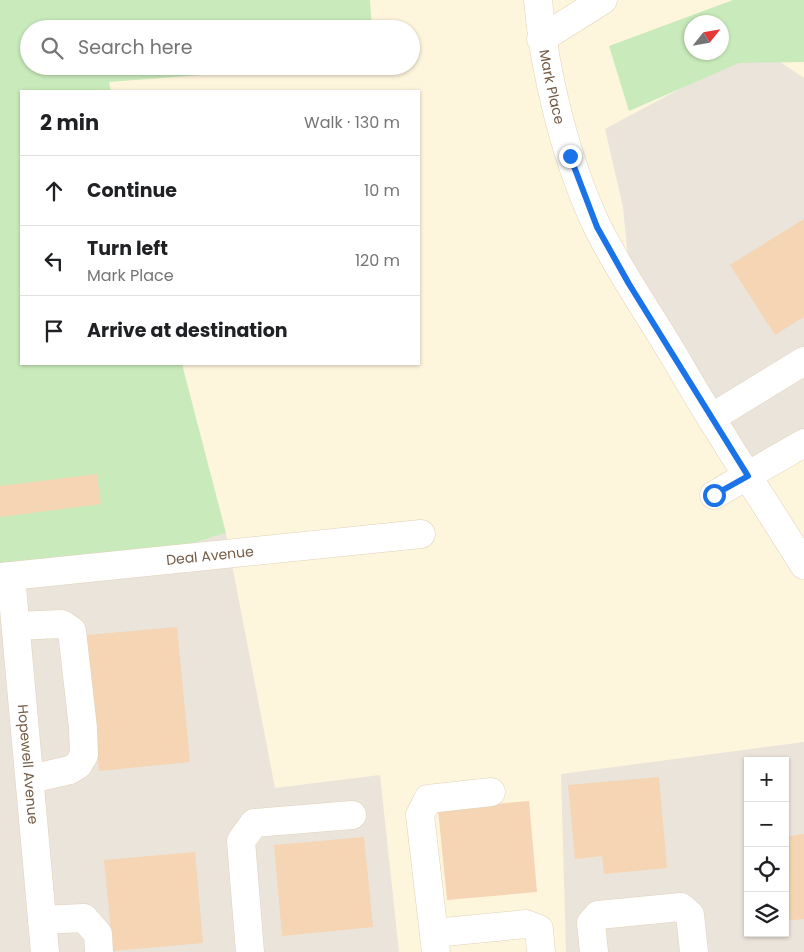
<!DOCTYPE html>
<html lang="en">
<head>
<meta charset="utf-8">
<style>
	:root { --surface:#fff; --page:#f6f6f6; --text:#202124; --muted:#757577; --line:#e0e0e0 }
	body { margin:0; font-family:Poppins,sans-serif; background:var(--page); color:var(--text) }
	.controls { position:absolute; right:15px; bottom:15px; display:grid; overflow:hidden; border-radius:0px; box-shadow:0 1px 4px #0004 }
	.controls button { width:45px; height:45px; display:grid; place-items:center; padding:0; border:0; border-bottom:1px solid var(--line); background:var(--surface); color:var(--text); font:25px sans-serif }
	.compass { position:absolute; left:684px; top:15px; width:45px; height:45px; border-radius:50%; background:var(--surface); box-shadow:0 1px 4px #0004; rotate:59deg }
	.stop { position:absolute; width:15px; height:15px; margin:-11px; border:4px solid #1a73e8; border-radius:50%; background:#fff }
	.stop.end { background:#1a73e8; border-color:#fff; box-shadow:0 1px 5px #0008 }
	.list { margin:0; padding:0; list-style:none }
	h2 { display:flex; justify-content:space-between; align-items:center; height:65px; margin:0; padding:0 20px; font-size:21px }
	h2 small { font-size:16px; font-weight:400; color:var(--muted) }
	.list li { display:grid; grid-template-columns:32px 1fr auto; gap:15px; align-items:center; box-sizing:border-box; height:70px; padding:0 20px; border-top:1px solid var(--line) }
	.list b { display:block; font-size:19px; white-space:nowrap }
	.list p { margin:0; font-size:16px; white-space:nowrap; color:var(--muted) }
	.list em { font-size:16px; font-style:normal; color:var(--muted) }
	.icon { flex:none; width:28px; height:28px; fill:none; stroke:currentColor; stroke-width:2; stroke-linecap:round; stroke-linejoin:round }
	.map { position:relative; flex:none; width:804px; height:952px; overflow:hidden }
	.search { position:absolute; background:var(--surface); box-shadow:0 1px 4px #0004; left:20px; top:20px; width:400px; height:55px; display:flex; align-items:center; gap:12px; box-sizing:border-box; padding:0 18px; border-radius:28px; color:var(--muted); font-size:19px }
	.panel { position:absolute; background:var(--surface); box-shadow:0 1px 4px #0004; left:20px; top:90px; width:400px; height:275px; border-radius:0px }
	.map>svg:first-child { display:block }
</style>
</head>
<body>
<div class="map">
<svg width="804" height="952" viewBox="0 0 804 952">
	<rect width="100%" height="100%" fill="#fef5dd"/>
	<path fill="#ebe4da" fill-rule="evenodd" d="M758,47L804,78V441L750,477L631,289L623,207L605,129Z
		M226,533L275,788L380,775L399,952H0V570L190,544Z
		M804,742V952H566L561,774ZM748,761H785V933H748Z"/>
	<path fill="#c9ebbb" fill-rule="evenodd" d="M0,0H370L372,29H29V66H320L109,82L111,91H21V364H182L226,533L190,544L0,570Z
		M733,0H804V62L739,63L629,111L609,46ZM722,22V52H692V22Z"/>
	<path fill="#f5d5b3" d="M804,219V317L775,335L730,265Z
		M97,474L101,504L0,517V486Z
		M177,627L190,762L99,771L87,635Z
		M659,777L667,868L604,874L602,856L575,859L568,785Z
		M529,801L537,892L447,900L438,809Z
		M804,834V919L785,921V837Z
		M364,837L373,927L282,936L274,845Z
		M195,852L203,943L113,951L104,860Z"/>
	<g fill="none" stroke-linecap="round" stroke-linejoin="round">
		<g stroke="#e2d1b9" stroke-width="29">
			<g id="minor">
				<path id="s1" d="M538,0C544,71 566,161 597,226C621,275 653,319 680,366C719,434 763,499 804,565"/>
				<path d="M541,39L603,0"/>
				<path d="M711,418L804,361"/>
				<path d="M714,495L804,443"/>
				<path id="s2" d="M11,576L45,952"/>
				<path id="s3" d="M0,577L421,534"/>
				<path d="M16,626L62,624L72,631L83,728L84,755L78,765L70,770L30,779"/>
				<path d="M42,920L84,918L98,934L99,952"/>
				<path d="M434,933L526,924L539,929L541,952"/>
				<path d="M250,952L241,841L254,823L352,815"/>
				<path d="M436,952L420,815L428,799L491,792"/>
				<path d="M594,952L591,923L598,915L681,907L690,915L694,952"/>
			</g>
		</g>
		<use href="#minor" stroke="#fff" stroke-width="28"/>
	</g>
	<g fill="none" stroke-linecap="round" stroke-linejoin="round">
		<path stroke="#1a73e8" stroke-width="6" d="M570,156L597,227L629,284L748,476L714,495"/>
	</g>
	<g text-anchor="middle" dominant-baseline="central" stroke-width="4.5" stroke-linejoin="round" paint-order="stroke">
		<g font-size="14" fill="#745b44" stroke="#fff8e5">
			<text stroke="none"><textPath href="#s1" startOffset="88">Mark Place</textPath></text>
			<text stroke="none"><textPath href="#s3" startOffset="211">Deal Avenue</textPath></text>
			<text stroke="none"><textPath href="#s2" startOffset="189">Hopewell Avenue</textPath></text>
		</g>
	</g>
</svg>
<div class="controls">
<button>+</button>
<button>−</button>
<button><svg class="icon" aria-label="locate" viewBox="0 0 24 24"><circle cx="12" cy="12" r="6"/><path d="M12 2v4M12 18v4M2 12h4M18 12h4"/></svg></button>
<button><svg class="icon" aria-label="layers" viewBox="0 0 24 24"><path d="M12 4l9 5-9 5-9-5zM3 14l9 5 9-5"/></svg></button>
</div>
<svg class="compass" viewBox="-18 -18 36 36"><path d="M0-13l5 13h-10z" fill="#e53935"/><path d="M0 13l5-13h-10z" fill="#757577"/></svg>
<div class="stop" style="left:714px;top:495px"></div>
<div class="stop end" style="left:570px;top:156px"></div>
<div class="search"><svg class="icon" aria-label="search" viewBox="0 0 24 24"><circle cx="10" cy="10" r="6"/><path d="M15 15l6 6"/></svg>Search here</div>
<section class="panel">
<h2>2 min<small>Walk · 130 m</small></h2>
<ul class="list">
<li><svg class="icon" aria-label="ahead" viewBox="0 0 24 24"><path d="M12 20V5M6 11l6-6 6 6"/></svg><div><b>Continue</b></div><em>10 m</em></li>
<li><svg class="icon" aria-label="left" viewBox="0 0 24 24"><path d="M17 20v-9H6M10 6l-5 5 5 5"/></svg><div><b>Turn left</b><p>Mark Place</p></div><em>120 m</em></li>
<li><svg class="icon" aria-label="arrive" viewBox="0 0 24 24"><path d="M6 21V4h12l-3 4 3 4H6"/></svg><div><b>Arrive at destination</b></div></li>
</ul>
</section>
</div>
</body>
</html>
